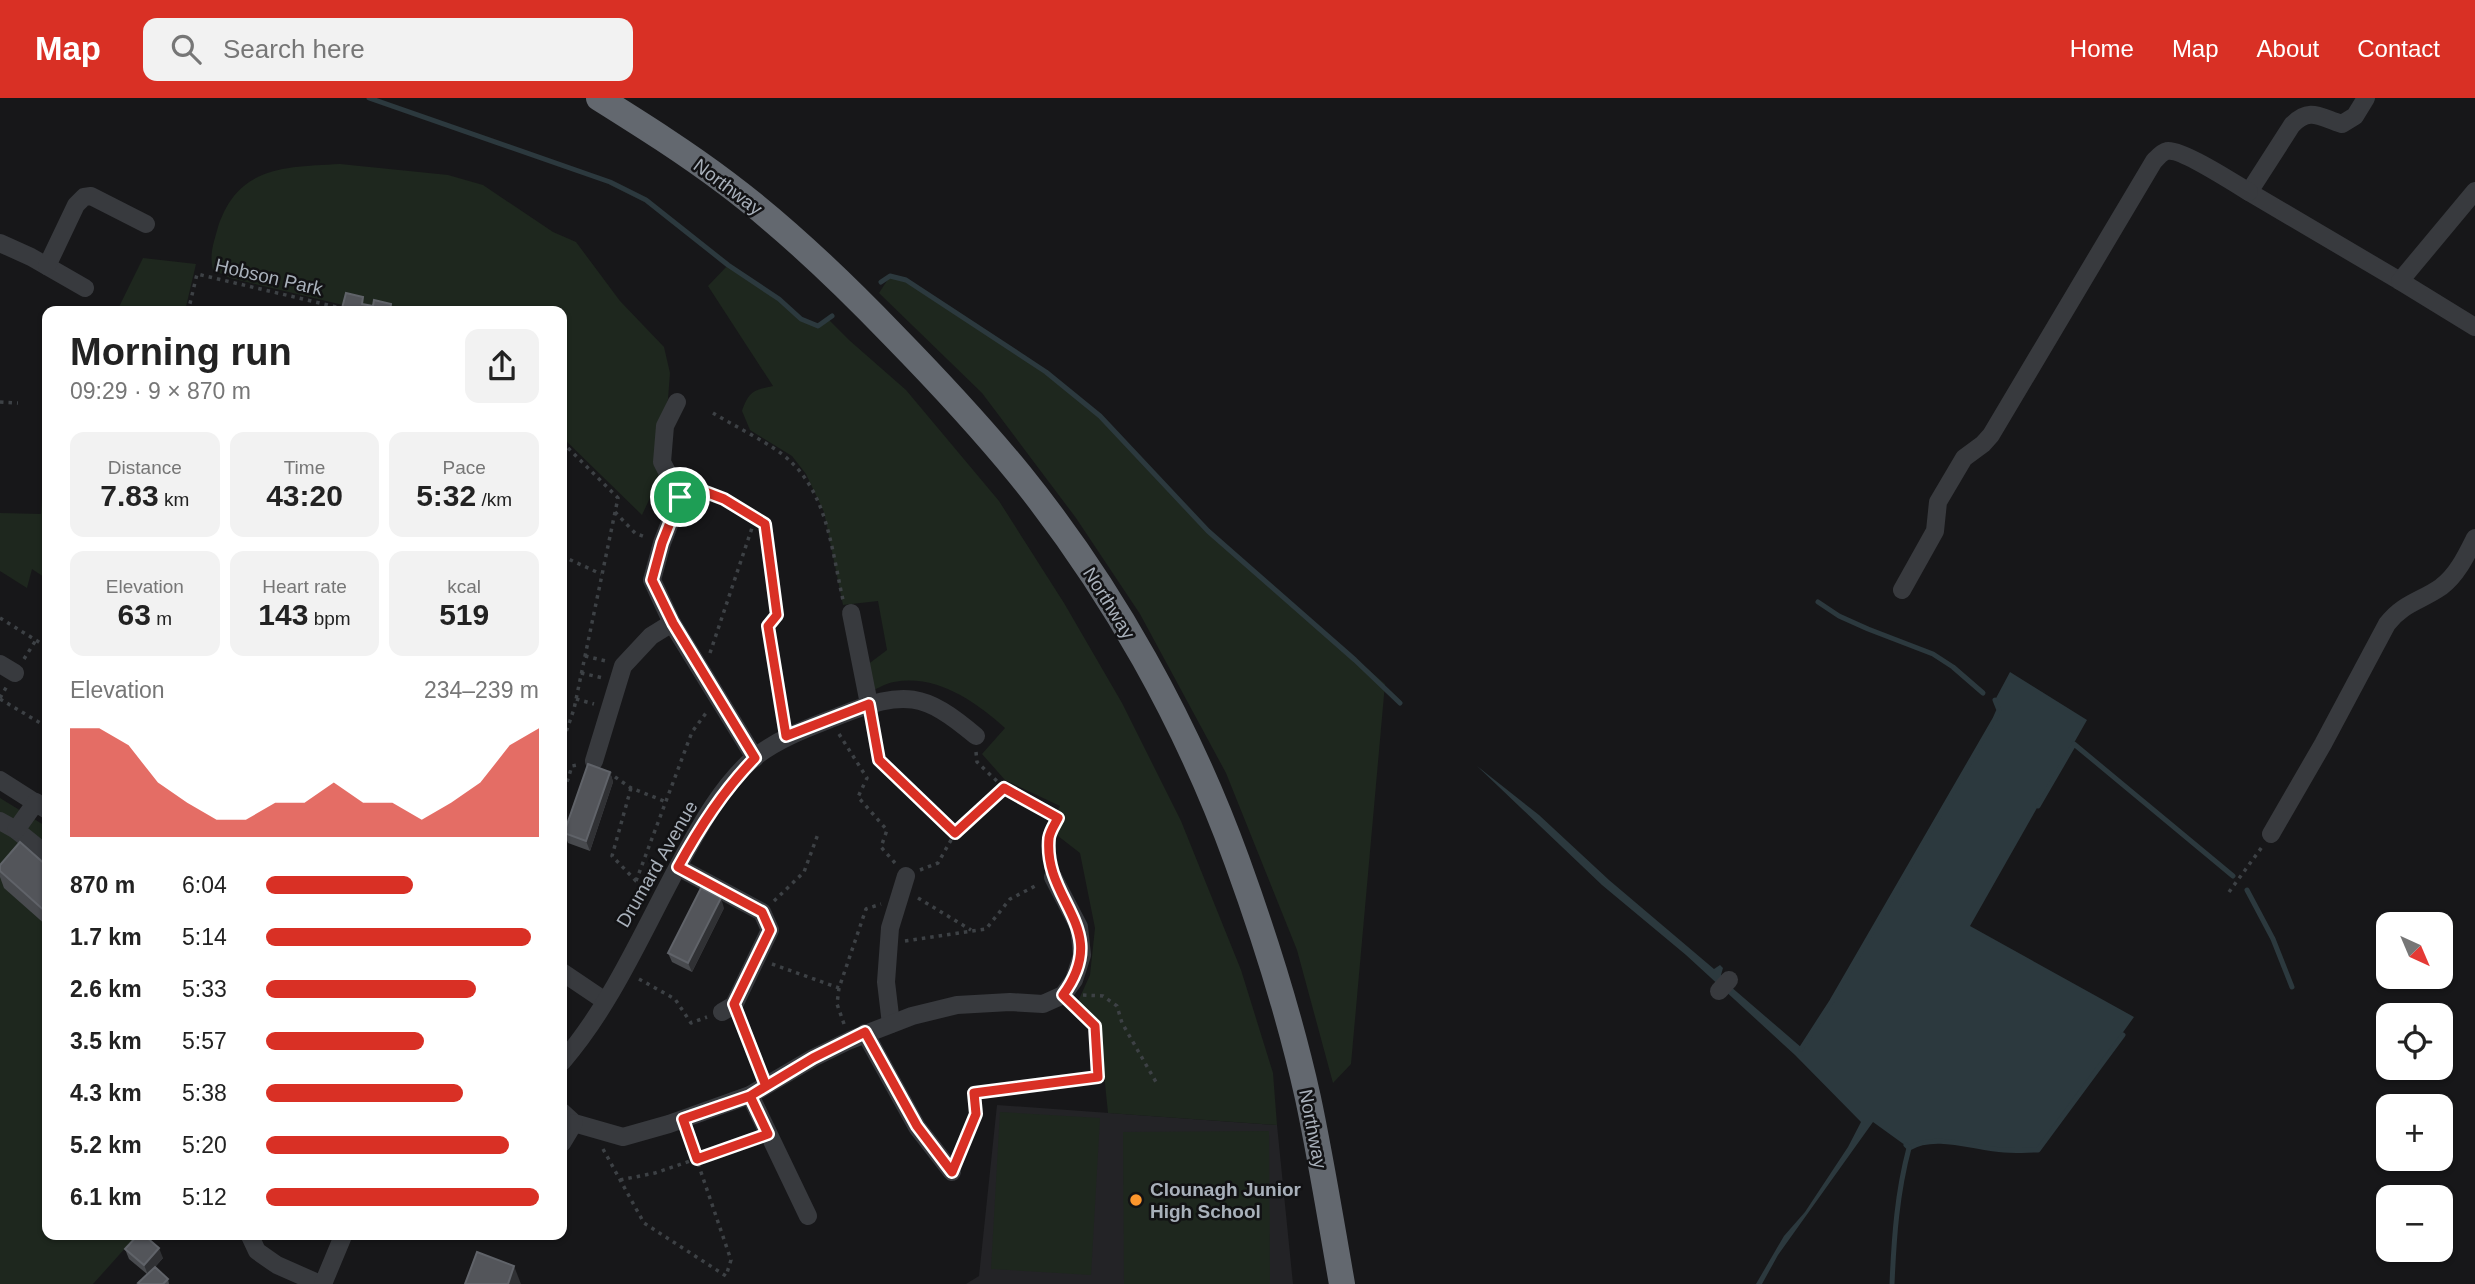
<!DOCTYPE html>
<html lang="en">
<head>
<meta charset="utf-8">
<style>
	:root { --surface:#fff; --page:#f2f2f2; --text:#222; --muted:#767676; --accent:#d93025 }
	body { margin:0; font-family:Helvetica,sans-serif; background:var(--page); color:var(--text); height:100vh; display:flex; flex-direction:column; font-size:26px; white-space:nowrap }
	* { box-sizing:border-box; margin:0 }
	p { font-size:23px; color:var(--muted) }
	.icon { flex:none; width:38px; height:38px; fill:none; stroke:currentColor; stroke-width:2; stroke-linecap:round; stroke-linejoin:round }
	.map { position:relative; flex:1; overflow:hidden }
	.side { position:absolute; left:42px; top:208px; width:525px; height:934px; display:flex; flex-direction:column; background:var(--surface); border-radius:14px; box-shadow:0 2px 5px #0004 }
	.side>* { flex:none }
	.needle { width:46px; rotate:136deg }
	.tools { position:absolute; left:2376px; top:814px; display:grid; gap:14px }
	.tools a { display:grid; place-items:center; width:77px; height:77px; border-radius:14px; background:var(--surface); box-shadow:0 2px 5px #0004; font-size:35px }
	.pin { position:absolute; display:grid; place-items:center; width:60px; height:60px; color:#fff; margin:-30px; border:4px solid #fff; border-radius:50%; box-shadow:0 2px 7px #0007 }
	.round { display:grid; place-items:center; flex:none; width:74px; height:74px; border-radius:14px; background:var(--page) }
	.summary { display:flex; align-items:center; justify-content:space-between; height:119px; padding:0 28px }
	h1 { font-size:38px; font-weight:700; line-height:52px }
	.metrics { display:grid; grid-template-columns:repeat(3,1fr); gap:10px; height:119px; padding:7px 28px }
	.metrics div { display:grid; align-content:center; border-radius:14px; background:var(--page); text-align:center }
	.metrics b { font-size:30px; font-weight:700 }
	.metrics small { font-size:19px; font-weight:400 }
	.metrics p { font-size:19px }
	.chart { height:196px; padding:14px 28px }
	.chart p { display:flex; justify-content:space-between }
	.chart svg { width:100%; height:126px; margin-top:7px; fill:var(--accent); opacity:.7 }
	ul { padding:0 28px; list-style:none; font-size:23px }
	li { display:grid; grid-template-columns:112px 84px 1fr; align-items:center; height:52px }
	li i { height:18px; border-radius:9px; background:var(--accent) }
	header { display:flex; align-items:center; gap:42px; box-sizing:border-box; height:98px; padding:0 35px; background:var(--accent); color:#fff }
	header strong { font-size:33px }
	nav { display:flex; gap:38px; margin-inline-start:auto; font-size:24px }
	.search { width:490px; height:63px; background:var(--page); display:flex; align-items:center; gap:18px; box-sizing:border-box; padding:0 24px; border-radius:14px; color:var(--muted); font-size:26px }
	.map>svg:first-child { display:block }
	.built { fill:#232326 }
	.green { fill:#1e271e }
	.water { fill:#2c393e }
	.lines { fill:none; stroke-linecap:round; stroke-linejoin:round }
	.stream { stroke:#2c393e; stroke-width:5 }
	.path { stroke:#3d4145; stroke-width:3.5; stroke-dasharray:3.5 5; stroke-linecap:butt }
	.minor { stroke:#383a3e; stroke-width:18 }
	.highway { stroke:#63686f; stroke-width:26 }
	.wall { fill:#484a4e }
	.shaded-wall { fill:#303134 }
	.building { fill:#53555a; stroke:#606369; stroke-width:2 }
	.route-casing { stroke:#fff; stroke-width:14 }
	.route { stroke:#d93025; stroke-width:9 }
	.poi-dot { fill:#fc962c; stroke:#121214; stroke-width:2.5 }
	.labels { text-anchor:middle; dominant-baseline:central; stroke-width:5; stroke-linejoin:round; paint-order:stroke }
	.street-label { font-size:19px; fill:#a8b0ba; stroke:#121214 }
	.poi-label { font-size:19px; font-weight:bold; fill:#a8b0ba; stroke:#121214; text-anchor:start }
</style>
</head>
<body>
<header>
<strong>Map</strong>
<div class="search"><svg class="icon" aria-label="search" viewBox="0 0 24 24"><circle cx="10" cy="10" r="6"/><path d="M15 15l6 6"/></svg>Search here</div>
<nav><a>Home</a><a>Map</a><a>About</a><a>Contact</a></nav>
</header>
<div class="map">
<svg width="2475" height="1186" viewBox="0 0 2475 1186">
	<rect width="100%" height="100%" fill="#171719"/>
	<!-- built -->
	<polygon class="built" points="997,1007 1277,1027 1293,1186 966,1186 979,1178"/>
	<!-- green -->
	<g class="green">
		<path d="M340,66L448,77L483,87L553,134L576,144L620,203L664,249L670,275L668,301L659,328L662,374L642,417L562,339V214L368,213L230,180L213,172C209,156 214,144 218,129C238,68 284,69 340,66Z"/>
		<polygon points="143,160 196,166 185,213 117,213"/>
		<path d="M728,167L779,201L801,221L818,228L828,221L849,242L906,292L999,403L1064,505L1122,605L1181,723L1241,872L1273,975L1277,1027L1108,1015L1100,936L1075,910L1090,877L1095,830L1080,755L1049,731L1060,708L1005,682L982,656L1005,630C975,603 936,576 894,584C887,585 880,589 874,592L867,567L887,552L878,503L843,507L824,414L806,376L792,358L750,332L742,313C749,293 754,292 773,288L708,188Z"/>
		<polygon points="890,178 906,182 1046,274 1100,318 1208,433 1385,586 1351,966 1333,985 1297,852 1226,675 1140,516 1076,420 982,295 879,195"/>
		<polygon points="47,309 47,481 32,471 27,490 0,473 0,415 41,416"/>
		<polygon points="0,700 47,729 47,1138 136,1138 93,1186 0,1186"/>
		<polygon points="1000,1014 1100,1020 1091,1177 991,1171"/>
		<polygon points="1269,1033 1270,1186 1124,1186 1123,1034"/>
	</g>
	<!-- water -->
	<path class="water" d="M2010,574L2087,622L1970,828L2134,919L2038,1052C2027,1052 2016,1053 2004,1052C1976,1051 1936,1034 1909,1050L1873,1024L1778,1157L1762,1186H1756L1784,1138L1805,1114L1848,1049L1861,1024L1795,957L1686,857L1602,787L1477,668L1539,717L1609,782L1714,871L1720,867L1723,870L1721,877L1730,888L1802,950L1832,903L1995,621L1999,612L1995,602Z"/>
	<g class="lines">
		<!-- stream -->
		<g class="stream">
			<polyline points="369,0 610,84 646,102 728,167 779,201 801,221 818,228 832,218"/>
			<polyline points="881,184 890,178 906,182 1046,274 1100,318 1208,433 1355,562 1400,605"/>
			<polyline points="1818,504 1839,518 1868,531 1933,556 1953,569 1983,595"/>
			<polyline points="2038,708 2074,646 2233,778"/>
			<polyline points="2247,792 2273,841 2292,889"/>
			<polyline points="1801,951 1832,903 1995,621 1999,612 1995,602"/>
			<path d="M1909,1050C1936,1034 1976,1051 2004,1052C2016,1053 2027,1052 2038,1052L2123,937"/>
			<path d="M1892,1186C1894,1139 1897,1095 1909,1050L1906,1047"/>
		</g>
		<!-- path -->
		<g class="path">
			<polyline points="188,214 197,176 345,211"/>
			<polyline points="0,304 18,305"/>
			<path d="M713,315C734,328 774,347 790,363C828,398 832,454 843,502"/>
			<polyline points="562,344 618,400 574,611 562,646"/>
			<path d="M696,395C715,390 748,417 765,426L777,517L768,528L783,623"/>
			<polyline points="615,414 635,435 645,439"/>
			<polyline points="562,458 601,476"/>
			<polyline points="0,520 47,549"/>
			<polyline points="710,555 755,421"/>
			<polyline points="585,558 606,563"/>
			<polyline points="24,561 36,542"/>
			<polyline points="581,575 603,580"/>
			<polyline points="0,600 7,588"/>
			<polyline points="0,601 47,629"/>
			<polyline points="576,601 594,606"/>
			<polyline points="872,623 879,662 955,735"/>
			<polyline points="839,636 867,680 858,699 887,732 881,749 895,765"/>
			<polyline points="976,654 977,664 1004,690 1058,720 1049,738 1051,763"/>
			<polyline points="608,674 631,690 664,703"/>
			<polyline points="631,690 612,758 636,783 647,788"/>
			<polyline points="562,700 572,668 577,667"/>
			<polyline points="920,772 938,765 955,735 1004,690"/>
			<polyline points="636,783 692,634 706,615"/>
			<polyline points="2229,794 2262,749"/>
			<polyline points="918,800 971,832"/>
			<polyline points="774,803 804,774 818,736"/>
			<polyline points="905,843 986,831 1010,801 1039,786"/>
			<polyline points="772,866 839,890"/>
			<polyline points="639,881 675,901 691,925 707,919"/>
			<polyline points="1083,897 1103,898 1117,908 1122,925 1156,984"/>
			<polyline points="740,921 760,973"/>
			<polyline points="844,926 837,906 839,890 866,811 881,806"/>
			<polyline points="603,1051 644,1125 726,1178 731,1162 688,1036"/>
			<polyline points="959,1056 976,1016 974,995 1098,979 1095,928 1075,908"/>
			<polyline points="620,1082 655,1075 752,1042"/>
		</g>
		<!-- minor -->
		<g class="minor">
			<path d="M2366,0L2355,18L2342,26C2321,20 2310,8 2292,27L2249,94L2400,183"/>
			<polyline points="2475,93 2400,183 2475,229"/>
			<polyline points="0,145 31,159 85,190"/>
			<polyline points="47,168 76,107 84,99 91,98 146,126"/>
			<polyline points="677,304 665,328 662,364 680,399 662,445 652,482 672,525 755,660"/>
			<path d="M1902,492L1935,433L1938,404L1964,360L1983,346L1991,337L2154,63C2157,60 2162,54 2167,53C2180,50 2236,86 2249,94"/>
			<polyline points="851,515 869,606"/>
			<polyline points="0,566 15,575"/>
			<polyline points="594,663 623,568 651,538 672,525"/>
			<polyline points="0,682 47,712"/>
			<polyline points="0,723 16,732 47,757"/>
			<polyline points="16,732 36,704"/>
			<path d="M2271,736L2323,646L2387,526C2403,505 2421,503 2441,489C2457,477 2466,458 2475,440"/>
			<polyline points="678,769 762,814 770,832 734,907 722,914"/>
			<polyline points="562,874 605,903"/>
			<polyline points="1719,893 1729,882"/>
			<polyline points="891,926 886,884 890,830 906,778"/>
			<polyline points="865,935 917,1029 952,1074"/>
			<path d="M562,964C613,905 644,830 681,763C701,726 723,686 755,659C781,639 811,629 841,617C905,592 924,594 976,638"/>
			<polyline points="750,997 808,1118"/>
			<polyline points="562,1014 574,1025 623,1039 669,1026 750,997 813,960 850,942 912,918 957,907 1010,904 1043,906 1063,897 1074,882 1082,857 1079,829 1053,779"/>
			<polyline points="562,1045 574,1025"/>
			<polyline points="250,1138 257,1153 277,1167 320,1186"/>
			<polyline points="323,1186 343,1138"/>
		</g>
		<!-- highway -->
		<path class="highway" d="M599,0C642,27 685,54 726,85C786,130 841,183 893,237C937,282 980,328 1020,377C1112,491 1187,625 1237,763C1265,840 1290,919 1308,1000C1321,1061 1331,1124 1342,1186"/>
	</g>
	<!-- wall -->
	<g class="wall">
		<polygon points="610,674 613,684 590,753 568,745 564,735"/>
		<polygon points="0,767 47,768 47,828 4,790 0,779"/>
		<polygon points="724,810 692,874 672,864 668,855"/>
		<polygon points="125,1151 163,1160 155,1169 168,1181 169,1186 139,1186 138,1185 147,1176 129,1161"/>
	</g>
	<!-- shaded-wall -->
	<g class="shaded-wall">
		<polygon points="610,674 613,684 590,753 586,743"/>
		<polygon points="721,800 724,810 692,874 688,865"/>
		<polygon points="159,1150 163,1160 148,1177 144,1167"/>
		<polygon points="514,1168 521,1186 508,1186"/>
	</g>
	<!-- building -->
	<g class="building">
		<polygon points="346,195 363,199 362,206 373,208 374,202 391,206 390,214 341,214"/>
		<polygon points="588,666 610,674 586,743 564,735"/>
		<polygon points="20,744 47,768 47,815 0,773 0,767"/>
		<polygon points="701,790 721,800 688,865 668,855"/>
		<polygon points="137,1138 145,1138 159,1150 144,1167 125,1151"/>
		<polygon points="477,1154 514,1168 508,1186 465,1186"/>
		<polygon points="155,1169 168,1181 163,1186 140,1186 138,1185"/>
	</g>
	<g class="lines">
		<!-- route casing -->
		<g class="route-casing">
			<path id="route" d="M680,399L662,445L652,482L673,525L755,660C723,693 700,729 678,769L762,814L770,832L734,906L766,988L750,998L683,1021L697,1061L768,1036L750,998L813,960L865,934L917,1028L952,1074L976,1016L974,995L1098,979L1095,928L1063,897C1112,830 1043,804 1049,740C1050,733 1055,726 1058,720L1004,690L955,735L879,662L869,606L786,638L768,528L777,517L765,426L724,401L703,393L680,399"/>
		</g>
		<!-- route -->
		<use href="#route" class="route"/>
	</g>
	<!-- markers -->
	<circle class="poi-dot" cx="1136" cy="1102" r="7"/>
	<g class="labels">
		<!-- street labels -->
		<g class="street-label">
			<text transform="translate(728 89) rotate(37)">Northway</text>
			<text transform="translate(269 179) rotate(13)">Hobson Park</text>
			<text transform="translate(1109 505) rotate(58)">Northway</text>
			<text transform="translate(657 766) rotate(-60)">Drumard Avenue</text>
			<text transform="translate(1313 1031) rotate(79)">Northway</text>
		</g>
		<!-- poi labels -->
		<g class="poi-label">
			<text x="1150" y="1091">Clounagh Junior<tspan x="1150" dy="22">High School</tspan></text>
		</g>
	</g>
</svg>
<div class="tools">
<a><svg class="needle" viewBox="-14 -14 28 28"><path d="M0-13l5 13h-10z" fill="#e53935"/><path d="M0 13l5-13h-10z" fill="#767676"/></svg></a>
<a><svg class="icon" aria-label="locate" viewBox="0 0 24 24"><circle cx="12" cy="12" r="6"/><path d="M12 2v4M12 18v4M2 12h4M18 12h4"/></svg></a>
<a>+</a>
<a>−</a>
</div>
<div class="pin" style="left:680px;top:399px;background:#1e9e55"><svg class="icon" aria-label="arrive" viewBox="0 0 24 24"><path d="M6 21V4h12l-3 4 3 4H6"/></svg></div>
<section class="side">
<div class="summary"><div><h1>Morning run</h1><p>09:29 · 9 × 870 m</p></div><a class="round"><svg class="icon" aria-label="share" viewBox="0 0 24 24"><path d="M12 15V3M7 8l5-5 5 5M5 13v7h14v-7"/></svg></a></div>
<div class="metrics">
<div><p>Distance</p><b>7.83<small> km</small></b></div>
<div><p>Time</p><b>43:20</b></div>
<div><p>Pace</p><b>5:32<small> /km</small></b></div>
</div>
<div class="metrics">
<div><p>Elevation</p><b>63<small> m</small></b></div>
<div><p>Heart rate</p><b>143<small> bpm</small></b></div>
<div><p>kcal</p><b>519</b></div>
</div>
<div class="chart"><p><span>Elevation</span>234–239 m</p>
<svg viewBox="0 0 160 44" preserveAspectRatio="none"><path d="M0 44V6L10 6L20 12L30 25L40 32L50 38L60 38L70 32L80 32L90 25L100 32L110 32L120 38L130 32L140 25L150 12L160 6V44z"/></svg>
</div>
<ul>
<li><b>870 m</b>6:04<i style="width:54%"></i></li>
<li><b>1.7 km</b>5:14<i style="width:97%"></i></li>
<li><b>2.6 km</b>5:33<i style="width:77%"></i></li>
<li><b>3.5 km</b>5:57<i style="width:58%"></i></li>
<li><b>4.3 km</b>5:38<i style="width:72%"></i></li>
<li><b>5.2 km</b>5:20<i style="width:89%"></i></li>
<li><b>6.1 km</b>5:12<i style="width:100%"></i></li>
</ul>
</section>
</div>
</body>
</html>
